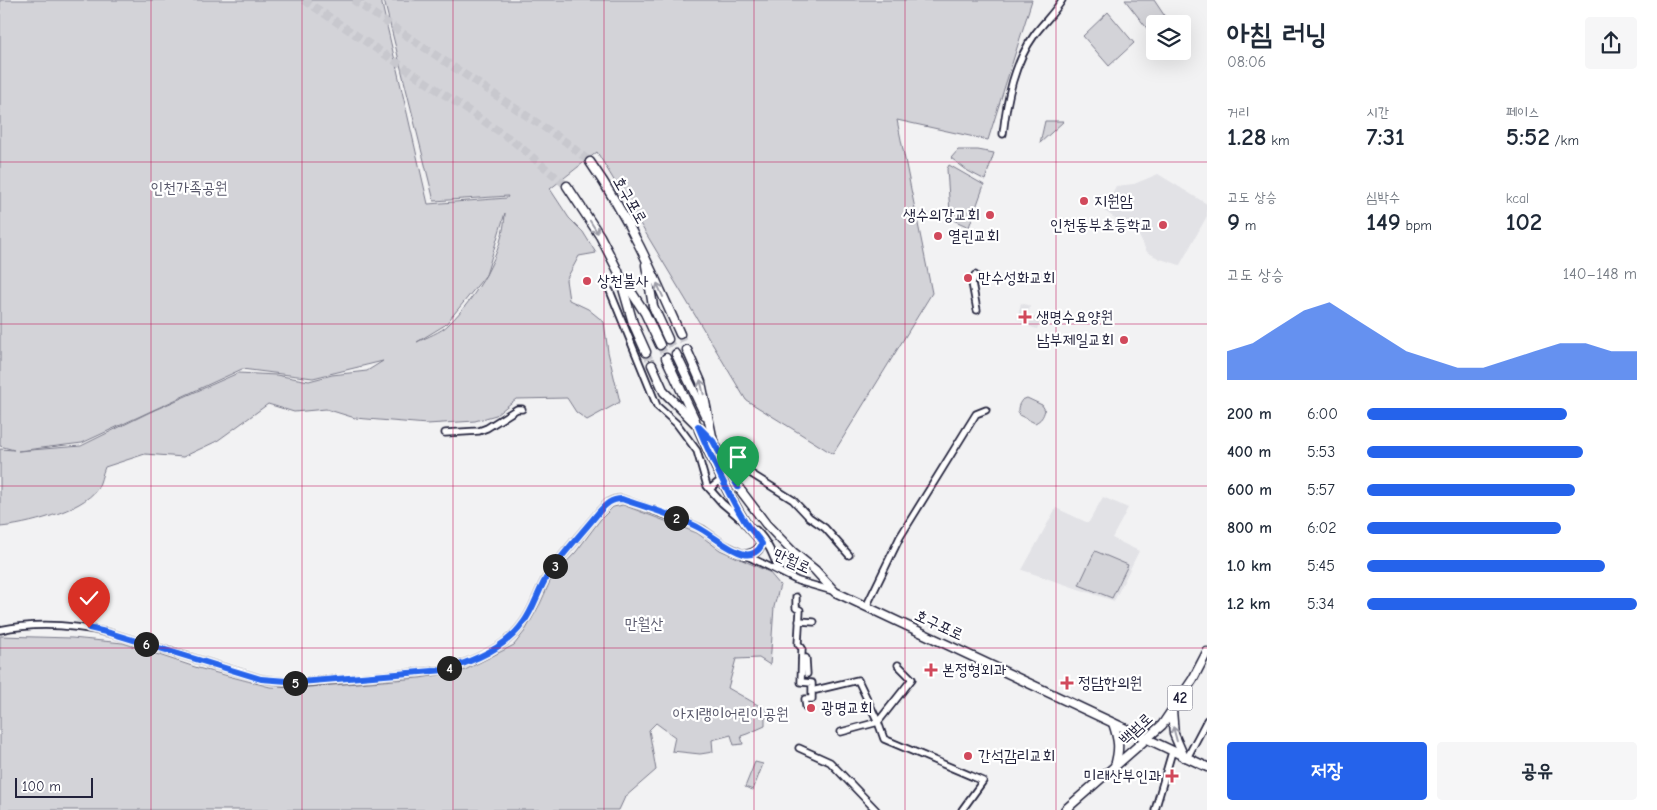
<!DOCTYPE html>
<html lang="ko">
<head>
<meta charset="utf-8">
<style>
	:root { --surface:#fff; --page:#f6f6f7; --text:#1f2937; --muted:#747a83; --accent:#2563eb }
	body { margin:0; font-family:"Comic Neue","Poor Story",sans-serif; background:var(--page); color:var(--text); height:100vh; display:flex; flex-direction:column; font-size:19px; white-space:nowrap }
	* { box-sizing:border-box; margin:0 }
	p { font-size:16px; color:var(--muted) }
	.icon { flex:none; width:28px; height:28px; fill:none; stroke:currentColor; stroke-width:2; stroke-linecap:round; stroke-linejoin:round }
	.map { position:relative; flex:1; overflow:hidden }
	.details { display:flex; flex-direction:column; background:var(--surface); width:450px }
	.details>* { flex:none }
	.controls { position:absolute; left:1146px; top:15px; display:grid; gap:10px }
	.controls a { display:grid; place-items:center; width:45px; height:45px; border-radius:5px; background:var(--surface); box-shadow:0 5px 20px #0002; font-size:25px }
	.scale { position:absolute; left:15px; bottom:12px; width:78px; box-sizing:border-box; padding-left:5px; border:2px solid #22223b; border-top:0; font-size:14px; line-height:18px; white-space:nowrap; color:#22223b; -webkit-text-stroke:4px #fff; paint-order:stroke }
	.pin { position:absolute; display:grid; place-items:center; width:42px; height:42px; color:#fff; margin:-51px -21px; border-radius:50% 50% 50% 0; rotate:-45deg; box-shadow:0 0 5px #0007 }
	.pin .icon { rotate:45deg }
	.km { position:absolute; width:25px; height:25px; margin:-12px; border-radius:50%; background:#222; color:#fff; font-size:14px; line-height:25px; text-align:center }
	.round { display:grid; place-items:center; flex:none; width:52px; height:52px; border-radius:5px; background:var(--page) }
	.head { display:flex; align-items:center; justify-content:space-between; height:85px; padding:0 20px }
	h1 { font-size:28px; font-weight:700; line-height:38px }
	.figures { display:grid; grid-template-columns:repeat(3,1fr); gap:8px; height:85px; padding:5px 20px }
	.figures div { display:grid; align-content:center }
	.figures b { font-size:25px; font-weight:700 }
	.figures small { font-size:14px; font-weight:400 }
	.figures p { font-size:14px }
	.chart { height:140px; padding:10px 20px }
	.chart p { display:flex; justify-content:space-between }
	.chart svg { width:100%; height:90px; margin-top:5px; fill:var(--accent); opacity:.7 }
	.primary-button { display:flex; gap:10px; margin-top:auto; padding:10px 20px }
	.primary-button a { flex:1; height:58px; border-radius:5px; background:var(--accent); color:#fff; font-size:20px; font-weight:700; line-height:58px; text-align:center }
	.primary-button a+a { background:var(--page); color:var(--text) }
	ul { padding:0 20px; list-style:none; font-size:16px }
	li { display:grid; grid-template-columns:80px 60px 1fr; align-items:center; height:38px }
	li i { height:12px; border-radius:6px; background:var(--accent) }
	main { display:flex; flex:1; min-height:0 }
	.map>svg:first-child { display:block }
	.built { fill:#e2e2e6 }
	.green { fill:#d3d3d8; stroke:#7a7a8a; fill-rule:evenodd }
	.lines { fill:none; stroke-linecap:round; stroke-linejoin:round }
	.major-tunnel { stroke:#c8c8ce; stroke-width:8; stroke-dasharray:8 4; stroke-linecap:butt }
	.minor-casing { stroke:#22223b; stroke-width:9 }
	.major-casing { stroke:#22223b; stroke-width:11 }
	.minor { stroke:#fff; stroke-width:5.5 }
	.major { stroke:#fff; stroke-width:8 }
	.oneway { stroke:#9c9ca7 }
	.route-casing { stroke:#fff; stroke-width:10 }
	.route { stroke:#2563eb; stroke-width:6 }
	.grid { fill:none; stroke:#c2185b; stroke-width:1; stroke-opacity:0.55 }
	.poi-dot { fill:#d1495b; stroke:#fff; stroke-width:2 }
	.labels { text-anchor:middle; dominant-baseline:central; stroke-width:4.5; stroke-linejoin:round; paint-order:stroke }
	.shield { fill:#fff; stroke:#646476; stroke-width:1 }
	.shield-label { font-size:15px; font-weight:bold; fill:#22223b }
	.park-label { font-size:16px; fill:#57576a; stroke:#fff }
	.street-label { font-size:16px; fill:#22223b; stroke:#fff }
	.poi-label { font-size:16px; fill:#22223b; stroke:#fff; text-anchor:start }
</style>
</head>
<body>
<main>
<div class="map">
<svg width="1207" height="810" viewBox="0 0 1207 810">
	<rect width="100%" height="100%" fill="#f2f2f3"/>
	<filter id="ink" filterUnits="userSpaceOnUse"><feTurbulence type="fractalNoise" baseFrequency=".02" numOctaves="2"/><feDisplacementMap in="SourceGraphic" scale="10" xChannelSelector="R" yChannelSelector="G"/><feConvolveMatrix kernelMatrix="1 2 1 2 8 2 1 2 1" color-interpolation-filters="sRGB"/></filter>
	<g filter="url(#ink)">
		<!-- built -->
		<g class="built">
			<polygon points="1158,174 1207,204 1207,216 1180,265 1160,259 1147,252 1138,234 1103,210 1116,186 1134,184"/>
			<polygon points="1021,303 1030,306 1028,315 1041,320 1037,329 1022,324 1022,321 1017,319"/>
			<polygon points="1103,497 1128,508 1112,538 1139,551 1114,601 1022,570 1056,508 1086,522 1089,522"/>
		</g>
		<!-- green -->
		<g class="green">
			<path d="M0,0H381L428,204L507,198L508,196L434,201L384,0H1032L988,140L897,120L932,293L833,454L746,400L597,152L550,189L569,218L583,232L596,253L579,256L566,280L569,300L588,309L604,322L608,352L620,402L587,420L576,412L567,398L516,399L496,415L475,421L427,424L355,418L326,409L294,412L268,404L217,441L183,457L145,454L105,467C102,474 101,483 97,489C82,511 25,525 0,527V449L14,450L0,446ZM505,213C504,252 476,298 448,325C441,332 427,337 417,342L445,325L486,275ZM383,361L367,371L332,375L309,381L276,375L238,373L150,412L81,446L18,451L82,443L242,369L313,378Z"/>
			<polygon points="1125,0 1154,0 1166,18 1158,24 1155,24 1155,26 1149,31"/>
			<polygon points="1108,12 1134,43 1109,66 1083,36"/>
			<polygon points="1045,121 1064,121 1040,143"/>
			<polygon points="958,150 978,150 994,153 985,180 968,171 951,158"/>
			<polygon points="949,165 984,185 969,227 953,220 950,213 947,169"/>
			<path d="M1027,398L1042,405L1045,410C1043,417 1041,420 1035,423L1019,415C1017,409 1018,405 1022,400Z"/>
			<polygon points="623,505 697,533 720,550 769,572 780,585 774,607 770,665 759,658 736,659 728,688 772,713 773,717 765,718 765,726 747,734 741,736 743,744 734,745 731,735 712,740 713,752 700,754 672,751 675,737 656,723 649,730 656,770 625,797 619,810 0,810 0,636 72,638 123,643 198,668 270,687 297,688 420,678 463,671 514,645 525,631 540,604 552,577 576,552 600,520 613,507"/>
			<polygon points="1095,551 1128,565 1112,598 1079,585"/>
			<polygon points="755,762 763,764 753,790 745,787"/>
		</g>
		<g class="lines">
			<!-- major-tunnel -->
			<g class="major-tunnel">
				<polyline points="304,0 512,140 567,186"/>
				<polyline points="353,0 566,142 590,162"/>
				<polyline points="680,334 687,350"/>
				<polyline points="668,339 676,354"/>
				<polyline points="660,345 666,358"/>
				<polyline points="646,352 652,365"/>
			</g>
			<!-- minor casing -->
			<g class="minor-casing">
				<g id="minor">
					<path d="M1003,134C1007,98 1014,63 1035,34C1044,22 1055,12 1062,0"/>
					<polyline points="975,275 972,283 977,310"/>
					<polyline points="610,291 657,406 677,424 697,451 707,486 722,503 742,520"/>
					<polyline points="445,433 479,431 487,428 517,409 522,409"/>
					<polyline points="746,458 747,464 750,473 793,500 809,517 825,528 849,555"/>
					<polyline points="740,472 748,468"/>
					<polyline points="710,489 717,483"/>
					<path d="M756,530C768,542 773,555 779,571"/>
					<polyline points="796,597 796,608 800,610 798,644 802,648 801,682 812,683 812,699 805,699 806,707"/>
					<polyline points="866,607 900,537 976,414 986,410"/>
					<polyline points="799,621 814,622"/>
					<path d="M0,630C37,622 74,625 110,633L261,679L300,683L445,670C473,661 506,648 523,623C534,609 538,590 548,575C563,553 582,533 599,512C606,504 611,498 622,499L691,524L702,529L723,544L798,581L833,591"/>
					<polyline points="802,659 806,658 807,674"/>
					<polyline points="816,690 858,680 878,722 912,679 898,665"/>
					<polyline points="841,732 878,722 884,739 983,781 962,810"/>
					<polyline points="799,748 830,762 876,810"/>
					<polyline points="1187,758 1207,720"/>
					<polyline points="1155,810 1172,752"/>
				</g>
			</g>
			<!-- major casing -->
			<g class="major-casing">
				<g id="major">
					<path d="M590,162C628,216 654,275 680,334"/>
					<polyline points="567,186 600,236 618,271 633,323 646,352"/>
					<polyline points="646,265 653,306 668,339"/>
					<polyline points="623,279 645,313 660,345"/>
					<polyline points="687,350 701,382 713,441"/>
					<polyline points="676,354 705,415"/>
					<polyline points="666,358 695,420"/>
					<polyline points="652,365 664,392 713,441 738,487 766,524 793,552 815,570 835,592 1207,767"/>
					<path d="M699,430C713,462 727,493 745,522C750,530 757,535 762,543C758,552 753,554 745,555"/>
					<polyline points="1172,710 1174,734 1184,757"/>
					<path d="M1113,723C1119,741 1120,748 1115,766"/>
					<polyline points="1065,810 1162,725 1193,679 1207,652"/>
				</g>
			</g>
			<!-- minor -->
			<use href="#minor" class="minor"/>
			<!-- major -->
			<use href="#major" class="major"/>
		</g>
		<!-- one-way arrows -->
		<defs><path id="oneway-shaft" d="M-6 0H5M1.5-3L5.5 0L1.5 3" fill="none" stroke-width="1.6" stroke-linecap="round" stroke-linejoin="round" transform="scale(1.25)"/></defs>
		<g class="oneway">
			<use href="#oneway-shaft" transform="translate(594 227) rotate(57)"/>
			<use href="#oneway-shaft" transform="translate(660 290) rotate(-114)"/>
			<use href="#oneway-shaft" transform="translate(702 387) rotate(-103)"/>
			<use href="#oneway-shaft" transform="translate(1175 734) rotate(-105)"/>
		</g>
	</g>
	<g class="lines" filter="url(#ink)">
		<!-- route casing -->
		<g class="route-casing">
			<path id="route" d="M89,628L110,633L261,679L300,682L445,670C473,661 506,648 523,623C534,609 538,590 548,575C563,553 582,533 599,512C606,504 611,499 622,499C647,508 678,516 701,529C715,537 728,550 744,554C752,556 759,551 762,544C757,535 750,530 745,522C726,491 712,459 698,426L713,441L738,487"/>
		</g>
		<!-- route -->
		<use href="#route" class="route"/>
	</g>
	<!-- grid -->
	<path class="grid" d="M151,0V810M302,0V810M453,0V810M604,0V810M754,0V810M905,0V810M1056,0V810M0,162H1207M0,324H1207M0,486H1207M0,648H1207"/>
	<!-- markers -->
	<g class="poi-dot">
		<circle cx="1084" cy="201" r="5"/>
		<circle cx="990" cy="215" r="5"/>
		<circle cx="1163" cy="225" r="5"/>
		<circle cx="938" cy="236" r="5"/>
		<circle cx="968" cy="278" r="5"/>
		<circle cx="587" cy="281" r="5"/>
		<path d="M1022.5 309.5h5v5h5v5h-5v5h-5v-5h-5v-5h5z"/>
		<circle cx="1124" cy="340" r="5"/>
		<path d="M928.5 662.5h5v5h5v5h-5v5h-5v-5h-5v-5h5z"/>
		<path d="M1064.5 675.5h5v5h5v5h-5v5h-5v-5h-5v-5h5z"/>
		<circle cx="811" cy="708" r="5"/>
		<circle cx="968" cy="756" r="5"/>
		<path d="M1169.5 768.5h5v5h5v5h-5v5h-5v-5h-5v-5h5z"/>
	</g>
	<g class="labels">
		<!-- shield labels -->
		<rect class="shield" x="1167.5" y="685.5" width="25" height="25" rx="4"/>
		<g class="shield-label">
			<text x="1180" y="698">42</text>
		</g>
		<!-- park labels -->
		<g class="park-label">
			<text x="189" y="188">인천가족공원</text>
			<text x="644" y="624">만월산</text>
			<text x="731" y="714">아지랭이어린이공원</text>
		</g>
		<!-- street labels -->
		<g class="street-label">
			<text transform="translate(630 200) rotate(60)">호구포로</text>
			<text transform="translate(792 561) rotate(24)">만월로</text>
			<text transform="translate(939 625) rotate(25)">호구포로</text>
			<text transform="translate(1136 729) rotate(-43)">백범로</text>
		</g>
		<!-- poi labels -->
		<g class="poi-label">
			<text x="1094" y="201">지원암</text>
			<text x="980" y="215" text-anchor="end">생수의강교회</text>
			<text x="1153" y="225" text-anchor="end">인천동부초등학교</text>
			<text x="948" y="236">열린교회</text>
			<text x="978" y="278">만수성화교회</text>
			<text x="597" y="281">상천불사</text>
			<text x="1036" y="317">생명수요양원</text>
			<text x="1114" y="340" text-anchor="end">남부제일교회</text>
			<text x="942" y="670">본정형외과</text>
			<text x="1078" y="683">정담한의원</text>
			<text x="821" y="708">광명교회</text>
			<text x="978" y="756">간석감리교회</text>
			<text x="1161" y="776" text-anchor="end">미래산부인과</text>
		</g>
	</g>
</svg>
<div class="controls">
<a><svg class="icon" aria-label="layers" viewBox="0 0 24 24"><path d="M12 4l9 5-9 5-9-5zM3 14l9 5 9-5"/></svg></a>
</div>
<div class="scale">100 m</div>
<div class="pin" style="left:738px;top:487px;background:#1e9e55"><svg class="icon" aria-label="arrive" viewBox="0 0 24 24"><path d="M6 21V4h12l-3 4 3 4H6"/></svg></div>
<div class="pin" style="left:89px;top:628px;background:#d93025"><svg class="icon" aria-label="check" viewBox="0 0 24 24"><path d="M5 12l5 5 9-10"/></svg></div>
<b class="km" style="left:676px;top:518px">2</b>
<b class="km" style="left:555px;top:566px">3</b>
<b class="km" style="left:449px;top:668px">4</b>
<b class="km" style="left:295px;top:683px">5</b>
<b class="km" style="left:146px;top:644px">6</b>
</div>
<section class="details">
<div class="head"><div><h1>아침 러닝</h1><p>08:06</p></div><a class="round"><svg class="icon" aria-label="share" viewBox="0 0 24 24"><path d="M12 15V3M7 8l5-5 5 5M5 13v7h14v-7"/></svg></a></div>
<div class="figures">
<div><p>거리</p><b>1.28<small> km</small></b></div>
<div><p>시간</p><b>7:31</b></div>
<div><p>페이스</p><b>5:52<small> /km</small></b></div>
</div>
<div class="figures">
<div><p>고도 상승</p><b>9<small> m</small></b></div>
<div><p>심박수</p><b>149<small> bpm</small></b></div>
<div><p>kcal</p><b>102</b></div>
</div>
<div class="chart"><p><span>고도 상승</span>140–148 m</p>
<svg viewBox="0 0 160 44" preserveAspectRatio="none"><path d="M0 44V30L10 26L20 18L30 10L40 6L50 14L60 22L70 30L80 34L90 38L100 38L110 34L120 30L130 26L140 26L150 30L160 30V44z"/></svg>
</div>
<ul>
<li><b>200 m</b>6:00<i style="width:74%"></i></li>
<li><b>400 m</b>5:53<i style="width:80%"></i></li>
<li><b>600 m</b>5:57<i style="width:77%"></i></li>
<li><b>800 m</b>6:02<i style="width:72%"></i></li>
<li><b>1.0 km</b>5:45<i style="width:88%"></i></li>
<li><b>1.2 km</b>5:34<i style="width:100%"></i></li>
</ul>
<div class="primary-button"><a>저장</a><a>공유</a></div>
</section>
</main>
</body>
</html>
